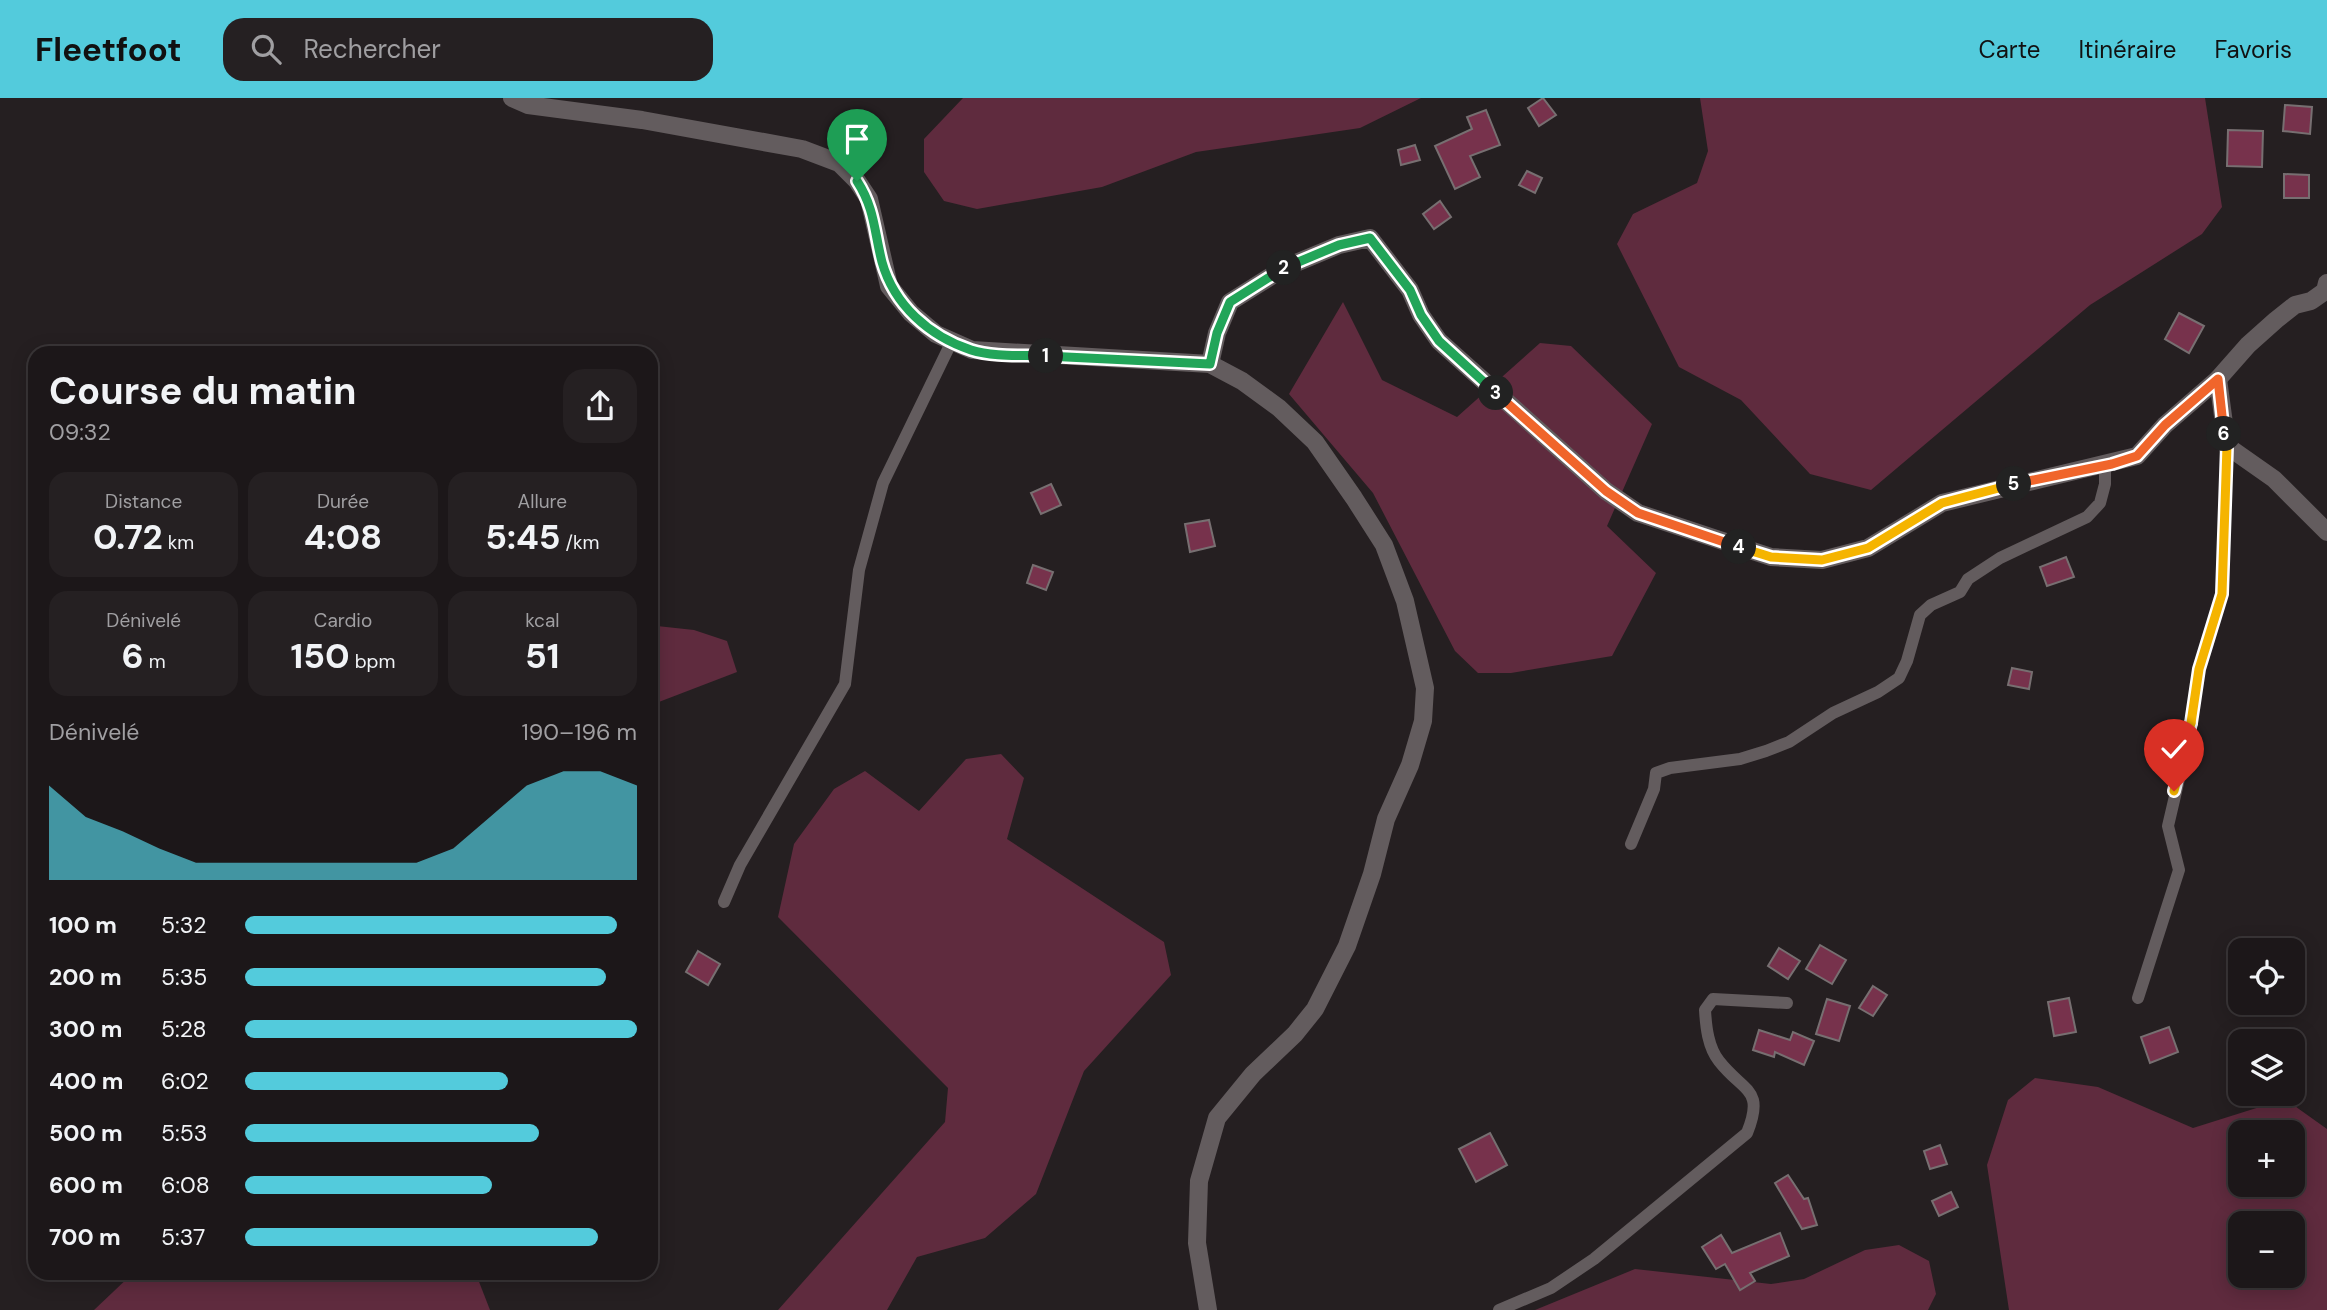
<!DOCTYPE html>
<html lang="fr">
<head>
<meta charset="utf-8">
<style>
	:root { --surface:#1c1719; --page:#252022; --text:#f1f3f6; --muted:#a09fa2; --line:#3a3638; --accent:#53cbdc }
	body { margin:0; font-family:"DM Sans",sans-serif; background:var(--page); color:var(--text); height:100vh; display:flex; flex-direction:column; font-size:26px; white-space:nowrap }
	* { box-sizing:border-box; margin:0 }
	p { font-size:23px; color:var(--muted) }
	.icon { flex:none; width:38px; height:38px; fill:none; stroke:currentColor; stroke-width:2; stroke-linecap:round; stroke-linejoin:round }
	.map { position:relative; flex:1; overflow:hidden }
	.side { position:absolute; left:28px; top:248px; width:630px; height:934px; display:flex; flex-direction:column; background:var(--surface); border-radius:21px; box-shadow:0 4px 18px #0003,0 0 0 2px var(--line) }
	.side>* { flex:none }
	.fabs { position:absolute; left:2228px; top:840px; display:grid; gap:14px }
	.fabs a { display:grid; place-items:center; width:77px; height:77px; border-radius:14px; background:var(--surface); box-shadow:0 4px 18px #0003,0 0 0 2px var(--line); font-size:35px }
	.pin { position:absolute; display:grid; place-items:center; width:60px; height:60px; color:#fff; margin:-72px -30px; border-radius:50% 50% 50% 0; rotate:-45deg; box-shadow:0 0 7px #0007 }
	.pin .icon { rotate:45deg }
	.km { position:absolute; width:35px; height:35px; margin:-18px; border-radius:50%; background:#222; color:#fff; font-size:19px; line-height:35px; text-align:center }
	.round { display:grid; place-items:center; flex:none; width:74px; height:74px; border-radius:21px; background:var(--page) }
	.head { display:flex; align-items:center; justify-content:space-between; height:119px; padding:0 21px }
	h1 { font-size:38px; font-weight:700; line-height:52px }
	.metrics { display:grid; grid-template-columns:repeat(3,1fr); gap:10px; height:119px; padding:7px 21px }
	.metrics div { display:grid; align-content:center; border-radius:18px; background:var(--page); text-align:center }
	.metrics b { font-size:35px; font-weight:700 }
	.metrics small { font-size:19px; font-weight:400 }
	.metrics p { font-size:19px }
	.chart { height:196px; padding:14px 21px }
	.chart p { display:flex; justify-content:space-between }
	.chart svg { width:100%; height:126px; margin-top:7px; fill:var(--accent); opacity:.7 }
	ul { padding:0 21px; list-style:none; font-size:23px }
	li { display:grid; grid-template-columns:112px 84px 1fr; align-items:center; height:52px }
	li i { height:18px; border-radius:9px; background:var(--accent) }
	header { display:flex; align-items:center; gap:42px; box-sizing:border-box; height:98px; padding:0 35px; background:var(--accent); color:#111 }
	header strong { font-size:33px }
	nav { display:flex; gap:38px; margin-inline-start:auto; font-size:24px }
	.search { width:490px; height:63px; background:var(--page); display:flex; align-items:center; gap:18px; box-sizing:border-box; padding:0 24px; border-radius:21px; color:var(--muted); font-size:26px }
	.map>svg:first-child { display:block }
	.green { fill:#5f2b3e; fill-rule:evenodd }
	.building { fill:#77324c; stroke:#776f71; stroke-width:2 }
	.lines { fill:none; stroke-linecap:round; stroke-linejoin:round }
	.service { stroke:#635c5e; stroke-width:12 }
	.minor { stroke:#635c5e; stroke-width:18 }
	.split-1-casing { stroke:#fff; stroke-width:14 }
	.split-2-casing { stroke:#fff; stroke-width:14 }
	.split-3-casing { stroke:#fff; stroke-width:14 }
	.split-4-casing { stroke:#fff; stroke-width:14 }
	.split-5-casing { stroke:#fff; stroke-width:14 }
	.split-6-casing { stroke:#fff; stroke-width:14 }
	.split-7-casing { stroke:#fff; stroke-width:14 }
	.split-8-casing { stroke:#fff; stroke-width:14 }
	.split-1 { stroke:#22a559; stroke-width:9 }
	.split-2 { stroke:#22a559; stroke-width:9 }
	.split-3 { stroke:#22a559; stroke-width:9 }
	.split-4 { stroke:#f0652b; stroke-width:9 }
	.split-5 { stroke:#f5b400; stroke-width:9 }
	.split-6 { stroke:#f0652b; stroke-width:9 }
	.split-7 { stroke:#f5b400; stroke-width:9 }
	.split-8 { stroke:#f5b400; stroke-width:9 }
</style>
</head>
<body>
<header>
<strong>Fleetfoot</strong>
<div class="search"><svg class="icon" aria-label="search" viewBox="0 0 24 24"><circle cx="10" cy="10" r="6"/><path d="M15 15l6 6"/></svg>Rechercher</div>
<nav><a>Carte</a><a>Itinéraire</a><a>Favoris</a></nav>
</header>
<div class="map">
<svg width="2327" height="1212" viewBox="0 0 2327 1212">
	<rect width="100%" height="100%" fill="#251f21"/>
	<!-- green -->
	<g class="green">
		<polygon points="963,0 1421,0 1360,30 1196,54 1102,89 977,111 944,103 924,74 924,41"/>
		<polygon points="1700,0 2205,0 2222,109 2202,136 2090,207 1871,392 1810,376 1741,302 1679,269 1617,146 1633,116 1697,85 1708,53"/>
		<polygon points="1343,204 1382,282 1457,319 1540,245 1571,248 1652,326 1607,428 1656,475 1612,558 1511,575 1478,575 1455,553 1373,395 1289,296"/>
		<polygon points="657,528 694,532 727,543 737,574 651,607 651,530"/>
		<polygon points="1001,656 1024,680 1007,741 1164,844 1171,877 1084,973 1036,1096 985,1140 917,1159 887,1212 778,1212 945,1024 948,990 778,819 794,746 834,691 865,673 919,713 966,661"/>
		<path d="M2035,980L2098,989L2193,1030L2285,1001L2327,1031V1212H2009L1987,1067L2008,1002ZM2292,1034V1087H2240V1034ZM2292,1125V1178H2240V1125Z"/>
		<polygon points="1899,1147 1929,1163 1936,1196 1928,1212 1535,1212 1635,1171 1771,1186 1804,1181 1865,1152"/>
		<polygon points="132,1176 476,1176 490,1212 94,1212"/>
	</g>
	<!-- building -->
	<g class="building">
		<polygon points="1543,0 1556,17 1539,28 1528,10"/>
		<polygon points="2285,7 2312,9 2310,36 2283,33"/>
		<polygon points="1486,12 1500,47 1470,58 1480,79 1455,91 1435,48 1472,31 1467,19"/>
		<polygon points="2228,32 2263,33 2262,69 2227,68"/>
		<polygon points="1415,47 1420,62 1401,67 1398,52"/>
		<polygon points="1527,73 1542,80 1535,95 1519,87"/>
		<polygon points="2284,76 2309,77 2309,100 2284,100"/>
		<polygon points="1440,103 1451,119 1434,131 1423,116"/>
		<polygon points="2179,215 2204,228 2189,255 2165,241"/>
		<polygon points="1051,386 1061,407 1041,416 1031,395"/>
		<polygon points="1209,422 1215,448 1190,454 1185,426"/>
		<polygon points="2066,459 2074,479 2047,488 2040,469"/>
		<polygon points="1033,467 1053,474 1046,492 1027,485"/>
		<polygon points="2012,570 2032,574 2029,591 2008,587"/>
		<polygon points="1820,847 1846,862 1832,886 1806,871"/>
		<polygon points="1779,850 1800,863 1788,881 1768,868"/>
		<polygon points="698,853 720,866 708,887 686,874"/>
		<polygon points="1873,888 1887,897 1873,918 1859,910"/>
		<polygon points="2069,900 2076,934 2054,938 2048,904"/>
		<polygon points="1827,901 1850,908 1839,943 1816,936"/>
		<polygon points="2169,929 2178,954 2150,965 2141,939"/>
		<polygon points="1759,932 1790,942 1793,934 1814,943 1804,967 1775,954 1774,959 1753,952"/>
		<polygon points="1490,1035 1507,1067 1476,1084 1459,1051"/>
		<polygon points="1940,1047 1947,1066 1930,1071 1924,1053"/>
		<polygon points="1788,1077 1804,1101 1808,1100 1817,1127 1802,1131 1775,1085"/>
		<polygon points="1951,1094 1958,1109 1939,1118 1932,1103"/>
		<polygon points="1780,1135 1789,1158 1750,1175 1755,1183 1740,1192 1725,1166 1716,1171 1702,1149 1721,1137 1732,1155"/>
	</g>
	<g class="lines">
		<!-- service -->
		<g class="service">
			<polyline points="1631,746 1654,691 1656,675 1670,670 1740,661 1766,653 1789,644 1833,615 1878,594 1899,580 1907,563 1920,517 1931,507 1960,494 1968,481 2000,460 2087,419 2100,405 2105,386 2105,367"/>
			<polyline points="724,804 740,767 845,586 859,472 883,385 952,243"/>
			<polyline points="2138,900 2179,772 2168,728 2190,634 2199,571 2222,496 2227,348"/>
			<path d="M1499,1212L1551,1190L1594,1161L1747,1035C1765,990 1744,995 1719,963C1708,949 1706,929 1705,912L1713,901L1787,905"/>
		</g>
		<!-- minor -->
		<g class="minor">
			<polyline points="512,0 528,7 642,22 802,51 839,65 857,83 869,101 889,188 911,215 936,236 972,252 1210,266 1242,283 1279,310 1315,344 1354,400 1384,447 1405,503 1425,590 1423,623 1410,667 1386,721 1372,776 1347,848 1315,911 1295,936 1253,976 1217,1020 1199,1083 1197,1145 1208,1212"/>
			<polyline points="1210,266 1217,235 1230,204 1284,170 1339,147 1370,140 1410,192 1421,217 1439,243 1606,393 1638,415 1771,459 1822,462 1868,450 1942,405 2137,358 2165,327 2218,281 2248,247 2276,222 2295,207 2311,203 2325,193 2327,185"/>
			<polyline points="2218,281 2227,348 2274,381 2327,434"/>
		</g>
	</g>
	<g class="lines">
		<!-- split-1 casing -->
		<g class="split-1-casing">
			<path id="split-1" d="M857,83C875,111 874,133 882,164C894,207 929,238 971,252C993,259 1023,257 1046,258"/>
		</g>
		<!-- split-2 casing -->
		<g class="split-2-casing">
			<polyline id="split-2" points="1046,258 1210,266 1217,235 1230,204 1284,170"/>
		</g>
		<!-- split-3 casing -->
		<g class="split-3-casing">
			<polyline id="split-3" points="1284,170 1339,147 1370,140 1410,192 1421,217 1439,243 1496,295"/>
		</g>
		<!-- split-4 casing -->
		<g class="split-4-casing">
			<polyline id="split-4" points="1496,295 1606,393 1638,415 1739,449"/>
		</g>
		<!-- split-5 casing -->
		<g class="split-5-casing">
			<polyline id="split-5" points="1739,449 1771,459 1822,462 1868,450 1942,405 2014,386"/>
		</g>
		<!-- split-6 casing -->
		<g class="split-6-casing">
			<polyline id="split-6" points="2014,386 2112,366 2137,358 2165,327 2218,281 2224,336"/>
		</g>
		<!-- split-7 casing -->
		<g class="split-7-casing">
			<polyline id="split-7" points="2191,625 2199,571 2222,496 2227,348 2224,336"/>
		</g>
		<!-- split-8 casing -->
		<g class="split-8-casing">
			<polyline id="split-8" points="2174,693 2191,625"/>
		</g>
		<!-- split-1 -->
		<use href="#split-1" class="split-1"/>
		<!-- split-2 -->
		<use href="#split-2" class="split-2"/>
		<!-- split-3 -->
		<use href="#split-3" class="split-3"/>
		<!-- split-4 -->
		<use href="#split-4" class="split-4"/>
		<!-- split-5 -->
		<use href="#split-5" class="split-5"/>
		<!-- split-6 -->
		<use href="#split-6" class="split-6"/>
		<!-- split-7 -->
		<use href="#split-7" class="split-7"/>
		<!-- split-8 -->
		<use href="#split-8" class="split-8"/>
	</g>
</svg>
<div class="fabs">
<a><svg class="icon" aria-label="locate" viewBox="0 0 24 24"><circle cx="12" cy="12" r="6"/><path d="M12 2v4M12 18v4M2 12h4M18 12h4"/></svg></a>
<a><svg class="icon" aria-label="layers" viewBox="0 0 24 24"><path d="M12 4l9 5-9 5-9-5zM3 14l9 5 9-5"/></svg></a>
<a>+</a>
<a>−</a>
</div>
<div class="pin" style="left:857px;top:83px;background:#1e9e55"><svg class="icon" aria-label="arrive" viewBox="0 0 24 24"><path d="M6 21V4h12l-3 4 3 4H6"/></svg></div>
<div class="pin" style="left:2174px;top:693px;background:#d93025"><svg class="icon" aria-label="check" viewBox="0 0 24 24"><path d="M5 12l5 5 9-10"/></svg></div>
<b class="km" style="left:1046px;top:258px">1</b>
<b class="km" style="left:1284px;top:170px">2</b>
<b class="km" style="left:1496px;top:295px">3</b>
<b class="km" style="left:1739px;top:449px">4</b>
<b class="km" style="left:2014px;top:386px">5</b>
<b class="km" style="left:2224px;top:336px">6</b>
<section class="side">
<div class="head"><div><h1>Course du matin</h1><p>09:32</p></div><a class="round"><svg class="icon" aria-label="share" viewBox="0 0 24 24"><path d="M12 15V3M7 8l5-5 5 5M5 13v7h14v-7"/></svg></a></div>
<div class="metrics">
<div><p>Distance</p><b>0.72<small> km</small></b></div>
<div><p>Durée</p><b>4:08</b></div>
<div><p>Allure</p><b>5:45<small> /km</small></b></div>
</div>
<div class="metrics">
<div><p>Dénivelé</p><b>6<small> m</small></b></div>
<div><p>Cardio</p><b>150<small> bpm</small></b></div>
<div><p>kcal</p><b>51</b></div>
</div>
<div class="chart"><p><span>Dénivelé</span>190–196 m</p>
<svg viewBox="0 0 160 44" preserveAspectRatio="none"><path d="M0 44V11L10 22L20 27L30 33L40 38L50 38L60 38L70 38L80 38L90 38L100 38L110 33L120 22L130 11L140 6L150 6L160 11V44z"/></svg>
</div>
<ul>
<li><b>100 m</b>5:32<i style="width:95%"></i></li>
<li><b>200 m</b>5:35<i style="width:92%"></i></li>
<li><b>300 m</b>5:28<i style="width:100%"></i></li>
<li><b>400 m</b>6:02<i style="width:67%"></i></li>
<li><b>500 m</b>5:53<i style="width:75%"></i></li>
<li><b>600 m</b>6:08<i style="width:63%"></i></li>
<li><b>700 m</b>5:37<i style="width:90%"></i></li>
</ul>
</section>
</div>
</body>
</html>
